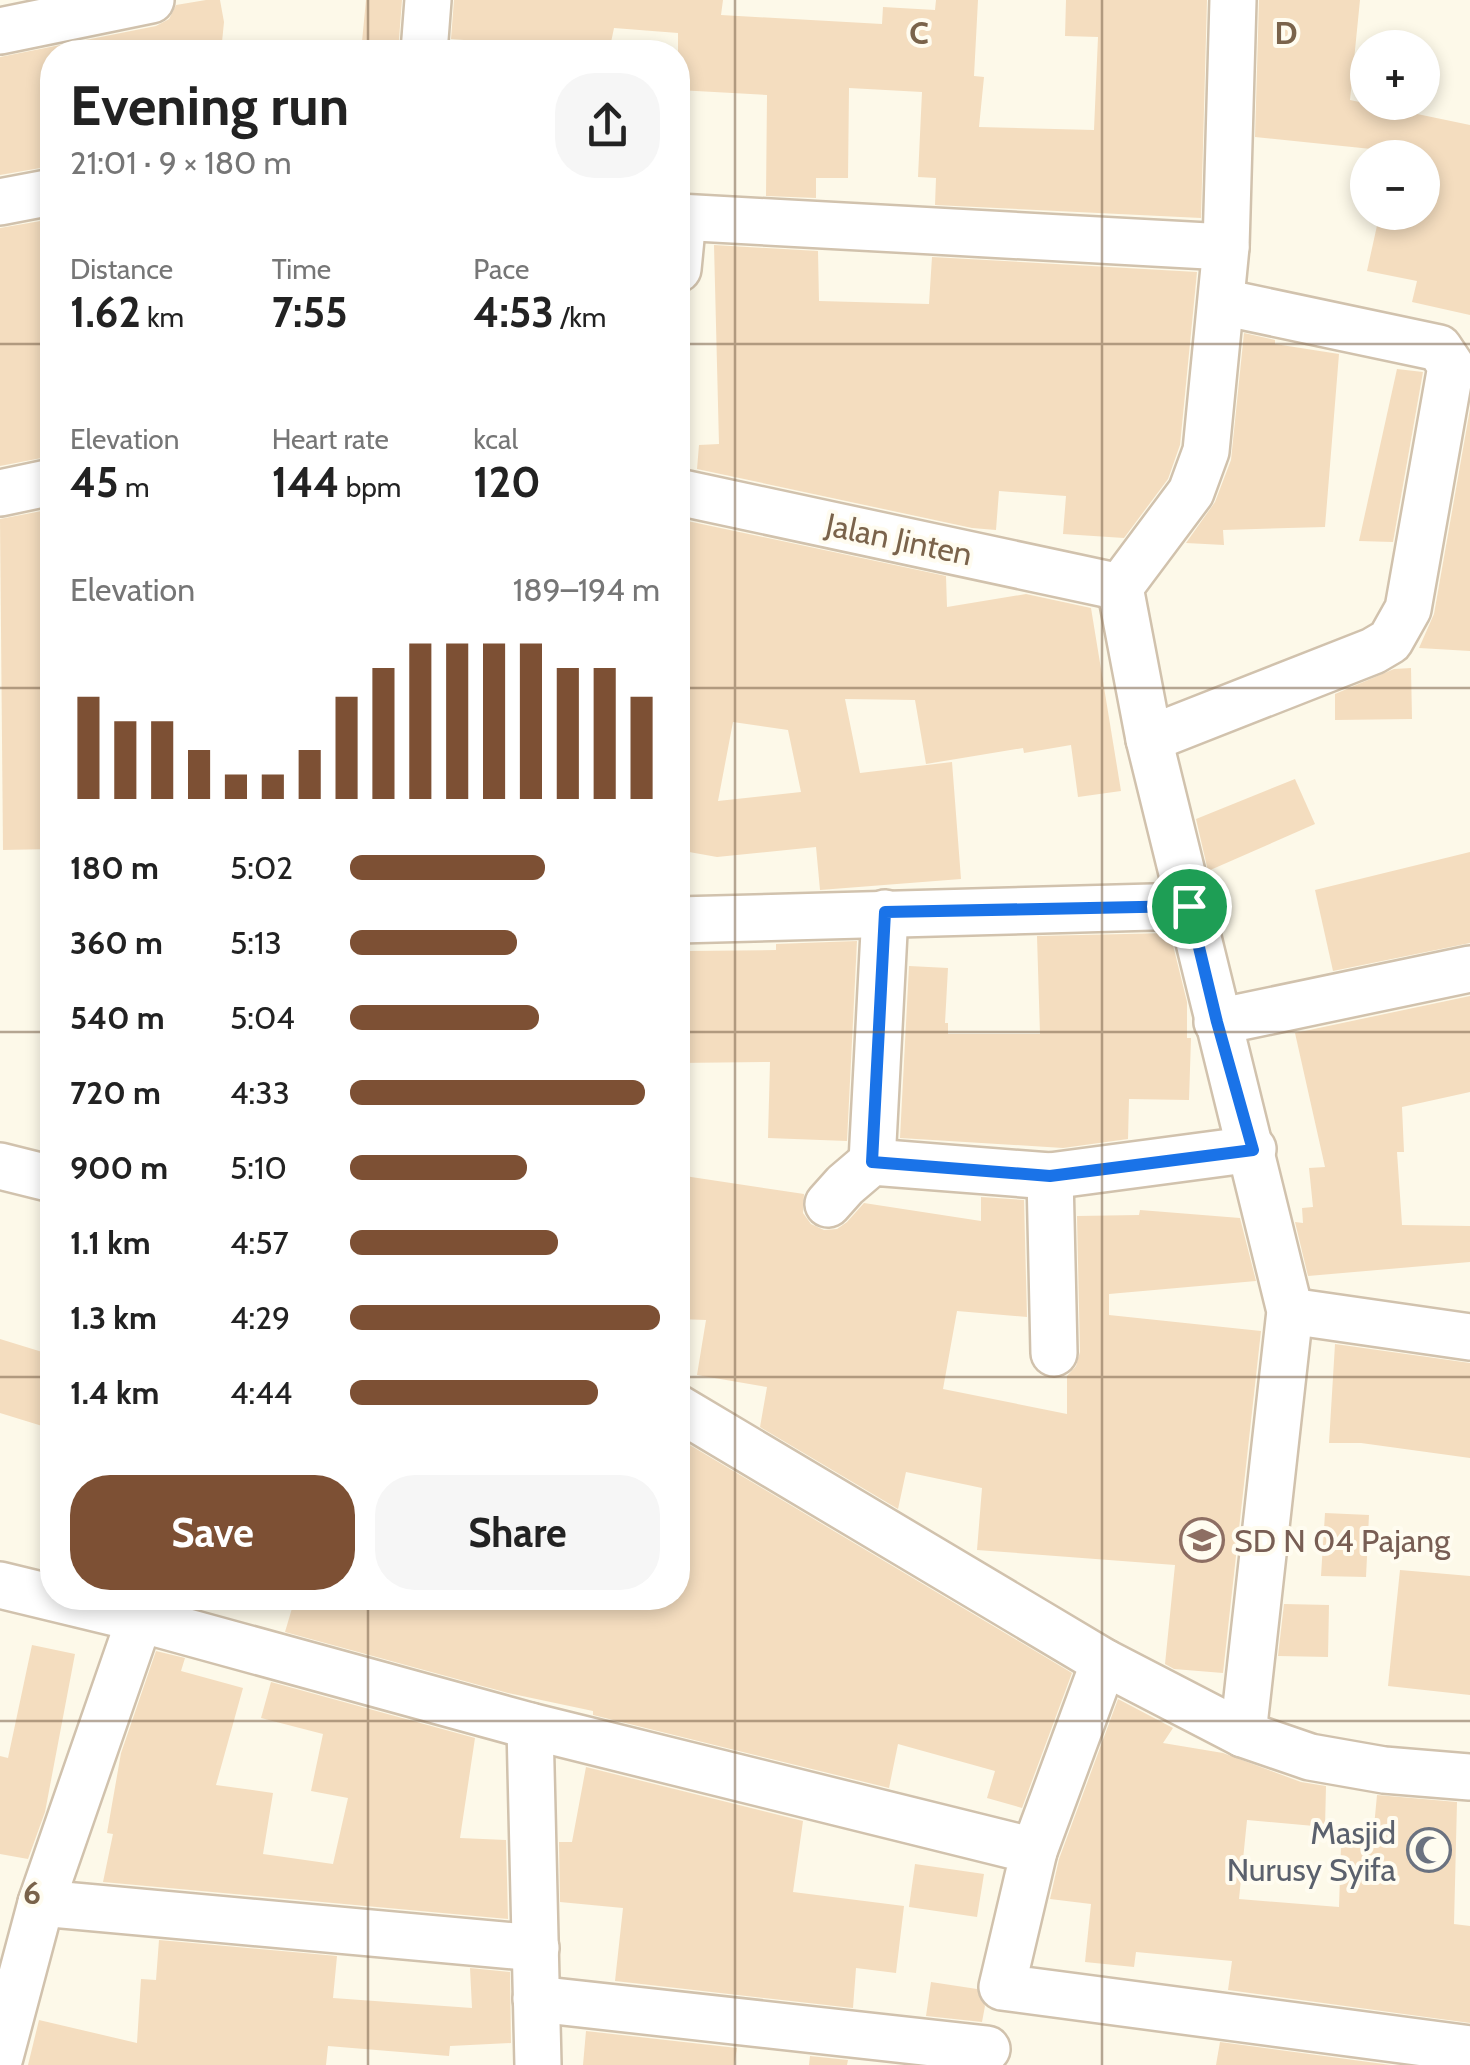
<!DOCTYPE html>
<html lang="en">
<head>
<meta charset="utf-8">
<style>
	:root { --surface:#fff; --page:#f6f6f6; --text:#222; --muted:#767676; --accent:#7d5034 }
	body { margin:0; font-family:Cabin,sans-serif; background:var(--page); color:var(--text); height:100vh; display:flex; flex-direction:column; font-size:38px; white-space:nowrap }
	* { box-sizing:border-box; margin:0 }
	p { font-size:32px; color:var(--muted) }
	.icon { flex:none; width:55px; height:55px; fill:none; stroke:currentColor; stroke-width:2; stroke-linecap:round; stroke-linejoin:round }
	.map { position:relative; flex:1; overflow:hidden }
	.panel { position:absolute; left:40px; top:40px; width:650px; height:1570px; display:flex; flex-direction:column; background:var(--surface); border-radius:40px; box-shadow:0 5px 15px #0003 }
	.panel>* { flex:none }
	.controls { position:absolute; left:1350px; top:30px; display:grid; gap:20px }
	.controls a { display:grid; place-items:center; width:90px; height:90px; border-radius:50%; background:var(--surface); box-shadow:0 5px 15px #0003; font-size:50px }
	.pin { position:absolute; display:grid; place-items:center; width:85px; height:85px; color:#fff; margin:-42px; border:5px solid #fff; border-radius:50%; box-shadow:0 2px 10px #0007 }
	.round { display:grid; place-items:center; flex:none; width:105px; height:105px; border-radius:40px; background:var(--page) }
	.head { display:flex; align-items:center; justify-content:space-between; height:170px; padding:0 30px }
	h1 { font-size:55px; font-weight:800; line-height:75px }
	.stats { display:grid; grid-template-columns:repeat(3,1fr); gap:15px; height:170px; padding:10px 30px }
	.stats div { display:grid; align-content:center }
	.stats b { font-size:42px; font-weight:800 }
	.stats small { font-size:28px; font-weight:400 }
	.stats p { font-size:28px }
	.chart { height:280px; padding:20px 30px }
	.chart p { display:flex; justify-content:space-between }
	.chart svg { width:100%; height:180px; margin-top:10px; stroke:var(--accent); stroke-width:6 }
	.button { display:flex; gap:20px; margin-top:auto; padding:20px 30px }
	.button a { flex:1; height:115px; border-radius:40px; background:var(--accent); color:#fff; font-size:40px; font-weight:800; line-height:115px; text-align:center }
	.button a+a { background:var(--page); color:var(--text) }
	ul { padding:0 30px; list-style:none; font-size:32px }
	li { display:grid; grid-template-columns:160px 120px 1fr; align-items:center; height:75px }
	li i { height:25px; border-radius:12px; background:var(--accent) }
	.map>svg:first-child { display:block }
	.building { fill:#f4ddbf; fill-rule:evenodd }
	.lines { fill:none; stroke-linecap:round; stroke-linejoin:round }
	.minor-casing { stroke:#d1c2ad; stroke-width:50 }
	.minor { stroke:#fff; stroke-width:45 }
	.route-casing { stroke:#fff; stroke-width:20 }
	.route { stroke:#1a73e8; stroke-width:12 }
	.grid { fill:none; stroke:#7a634b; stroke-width:2.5; stroke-opacity:0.55 }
	.labels { text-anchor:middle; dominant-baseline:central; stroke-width:8; stroke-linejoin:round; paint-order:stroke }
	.street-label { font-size:32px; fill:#7a634b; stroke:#fffcf0 }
	.education-label { font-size:32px; fill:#785e54; stroke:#fffcf0; text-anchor:start }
	.worship-label { font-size:32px; fill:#5b616d; stroke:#fffcf0; text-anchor:end }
	.grid-label { font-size:32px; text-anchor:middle; font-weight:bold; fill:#7a634b; stroke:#fffcf0; stroke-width:8; stroke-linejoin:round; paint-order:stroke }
</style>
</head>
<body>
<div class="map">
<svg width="1470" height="2065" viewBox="0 0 1470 2065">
	<rect width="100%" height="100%" fill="#fdf9e9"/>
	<!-- building -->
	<g class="building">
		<polygon points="206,0 220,0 224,22 221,52 52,52 52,166 0,175 0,57 156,26 169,19 176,5"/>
		<polygon points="366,0 402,0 398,52 361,52"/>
		<polygon points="454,0 723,0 721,15 882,24 883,7 935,10 936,0 978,0 974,76 984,77 979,127 1094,130 1098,37 1065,36 1066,0 1207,0 1201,218 935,205 936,178 918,177 922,92 849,88 848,178 816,178 816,198 766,196 767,95 678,90 678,33 614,28 609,52 501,52 502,43 451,39"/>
		<polygon points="1259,0 1360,0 1350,100 1470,125 1470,315 1412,302 1417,281 1367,271 1380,212 1422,212 1422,158 1379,158 1381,150 1255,137"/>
		<polygon points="52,219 52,456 0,466 0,228"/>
		<polygon points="714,245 818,251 819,301 929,304 932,257 1197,272 1180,445 1168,479 1124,538 1063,534 1066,496 999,491 996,530 972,528 697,469 699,445 719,444"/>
		<polygon points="1244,333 1275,340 1275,344 1339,354 1325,527 1223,530 1224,545 1186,543 1215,502 1231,460"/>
		<polygon points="1397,369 1423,372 1393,542 1359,541"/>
		<polygon points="1470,409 1470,651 1419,648 1434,614"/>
		<polygon points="52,509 52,849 3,850 0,519"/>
		<path d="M678,519L946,576L947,607L1026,594L1091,608L1121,791L1078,797L1071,745L1024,753L1023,748L926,764L915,700L845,699L860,773L952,762L961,879L820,890L816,847L717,857L678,850V815L684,782L678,781ZM733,722L788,730L801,792L718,801Z"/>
		<polygon points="1411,668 1412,719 1335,720 1335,694 1394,669"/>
		<polygon points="1295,779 1315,824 1208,871 1196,819"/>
		<polygon points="1470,852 1470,943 1333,971 1315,890"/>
		<polygon points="1170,933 1187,1002 1187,1038 1191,1038 1189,1100 1129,1099 1128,1139 1063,1148 900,1138 909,966 948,968 945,1023 948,1023 948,1034 1040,1034 1037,936"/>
		<polygon points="857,941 847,1141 768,1138 770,1062 678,1063 678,1015 687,1016 688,951 776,950 776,944"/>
		<polygon points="1470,996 1470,1092 1402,1107 1404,1152 1397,1152 1402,1225 1470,1226 1470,1262 1308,1276 1295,1222 1303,1223 1302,1208 1313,1207 1309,1168 1325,1167 1295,1033"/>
		<polygon points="678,1175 804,1194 803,1213 811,1224 824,1230 837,1229 847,1222 864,1203 981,1221 981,1197 1024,1200 1027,1317 957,1311 943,1389 1067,1414 1067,1376 1076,1366 1080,1352 1077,1216 1139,1215 1140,1210 1240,1218 1256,1281 1109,1294 1109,1315 1261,1331 1223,1673 1174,1669 1165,1664 1175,1565 977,1550 982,1488 906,1472 898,1509 760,1427 767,1387 697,1375 706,1320 678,1319"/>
		<polygon points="0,1339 52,1355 52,1429 0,1413"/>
		<polygon points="1335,1344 1470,1363 1470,1458 1361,1443 1329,1443"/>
		<polygon points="678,1438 1072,1673 1022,1808 987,1798 995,1771 898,1744 889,1788 593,1715 593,1711 508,1693 285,1632 295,1598 678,1598"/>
		<polygon points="1325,1513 1369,1515 1366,1577 1321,1576"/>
		<polygon points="1400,1570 1470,1576 1470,1695 1388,1686"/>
		<polygon points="1284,1604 1329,1605 1328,1657 1278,1656"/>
		<polygon points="32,1645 75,1654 45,1812 28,1859 0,1854 0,1756 8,1758"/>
		<polygon points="156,1651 185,1658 181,1671 243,1688 216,1785 273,1793 263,1854 333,1864 348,1798 311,1791 323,1734 261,1718 271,1682 475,1738 460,1838 506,1840 508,1919 103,1882 113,1834 107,1833 121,1753"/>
		<polygon points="1118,1699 1173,1728 1163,1743 1223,1753 1301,1782 1326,1786 1325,1827 1247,1820 1239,1899 1339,1907 1341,1846 1372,1848 1377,1795 1457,1802 1454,1924 1470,1926 1470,2023 1228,1990 1232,1961 1136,1952 1134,1967 1085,1962 1091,1904 1050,1899 1059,1859"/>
		<polygon points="586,1767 803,1821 793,1892 904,1906 896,1973 856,1968 853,2008 615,1981 623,1908 560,1902 559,1842 572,1842"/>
		<polygon points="915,1864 984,1874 977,1917 909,1907"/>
		<polygon points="159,1940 337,1956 333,1998 472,2008 470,1968 510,1972 511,2043 450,2046 449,2056 328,2046 326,2065 28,2065 39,2020 137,2043 141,1979 156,1980"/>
		<polygon points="931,1982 977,1989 985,2006 982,2022 926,2016"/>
		<polygon points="586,2031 737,2048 734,2065 583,2065"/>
		<polygon points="1220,2042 1391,2065 1216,2065"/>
		<polygon points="810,2056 848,2060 847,2065 809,2065"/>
	</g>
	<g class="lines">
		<!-- minor casing -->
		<g class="minor-casing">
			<g id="minor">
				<polyline points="1233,0 1226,247 1206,451 1191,492 1120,587 1149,739 1290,1311 1243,1734"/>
				<polyline points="0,31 151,0"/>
				<polyline points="424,52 428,0"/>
				<polyline points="0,202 52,192"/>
				<polyline points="678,217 1226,247"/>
				<polyline points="678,269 683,218"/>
				<polyline points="678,492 1120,587"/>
				<polyline points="0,493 52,482"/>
				<polyline points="1149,739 1373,651 1390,641 1408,609 1451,366 1439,348 1222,302"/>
				<polyline points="678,920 1189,906"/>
				<polyline points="1217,1022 1470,969"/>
				<polyline points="872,1162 885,913"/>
				<polyline points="0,1166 52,1179"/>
				<polyline points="1050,1176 1054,1353"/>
				<polyline points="828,1204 845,1185 872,1162 1050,1176 1253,1149"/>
				<polyline points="1290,1311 1470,1337"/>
				<polyline points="678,1408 1104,1662 1243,1734 1310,1757 1384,1770 1470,1777"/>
				<polyline points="0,1585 140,1619 530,1726 1034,1851 1002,1987 1470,2049"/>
				<polyline points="530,1726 538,2065"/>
				<polyline points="1034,1851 1104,1662"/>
				<polyline points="41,1903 536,1948"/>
				<polyline points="536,1999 987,2049"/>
				<polyline points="0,2057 41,1903 147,1598"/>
			</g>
		</g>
		<!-- minor -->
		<use href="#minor" class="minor"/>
	</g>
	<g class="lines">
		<!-- route casing -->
		<g class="route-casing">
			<polygon id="route" points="1189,906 1217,1022 1253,1150 1050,1176 872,1162 885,912"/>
		</g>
		<!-- route -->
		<use href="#route" class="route"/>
	</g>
	<!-- grid -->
	<path class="grid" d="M368,0V52M735,0V2065M1102,0V2065M0,344H52M678,344H1470M0,688H52M678,688H1470M0,1032H52M678,1032H1470M0,1377H52M678,1377H1470M368,1598V2065M0,1721H1470"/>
	<!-- icons -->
	<defs>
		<g id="school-ring" transform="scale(2.25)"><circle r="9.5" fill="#fffcf0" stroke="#8d6e63" stroke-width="1.5"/><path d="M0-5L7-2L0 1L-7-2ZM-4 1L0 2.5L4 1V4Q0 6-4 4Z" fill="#8d6e63"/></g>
		<g id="mosque-ring" transform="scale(2.25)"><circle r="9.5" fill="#fffcf0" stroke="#6b7280" stroke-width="1.5"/><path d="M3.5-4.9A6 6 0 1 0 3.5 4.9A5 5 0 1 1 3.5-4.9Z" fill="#6b7280"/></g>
	</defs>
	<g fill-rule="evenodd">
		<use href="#school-ring" x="1202" y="1540"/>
		<use href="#mosque-ring" x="1429" y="1850"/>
	</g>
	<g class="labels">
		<!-- street labels -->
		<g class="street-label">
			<text transform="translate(899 539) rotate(12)">Jalan Jinten</text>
		</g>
		<!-- education labels -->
		<g class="education-label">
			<text x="1234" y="1540">SD N 04 Pajang</text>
		</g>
		<!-- worship labels -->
		<g class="worship-label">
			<text x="1396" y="1832">Masjid<tspan x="1396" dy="37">Nurusy Syifa</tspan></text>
		</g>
	</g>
	<g class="grid-label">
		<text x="919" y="44">C</text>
		<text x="1286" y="44">D</text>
		<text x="32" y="1904">6</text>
	</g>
</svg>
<div class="controls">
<a>+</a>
<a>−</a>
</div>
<div class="pin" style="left:1189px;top:906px;background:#1e9e55"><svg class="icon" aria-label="arrive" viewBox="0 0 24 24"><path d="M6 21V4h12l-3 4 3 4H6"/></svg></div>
<section class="panel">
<div class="head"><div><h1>Evening run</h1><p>21:01 · 9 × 180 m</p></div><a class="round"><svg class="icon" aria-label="share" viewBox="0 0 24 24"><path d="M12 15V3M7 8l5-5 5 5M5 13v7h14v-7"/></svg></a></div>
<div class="stats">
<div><p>Distance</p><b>1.62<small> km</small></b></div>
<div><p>Time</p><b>7:55</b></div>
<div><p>Pace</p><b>4:53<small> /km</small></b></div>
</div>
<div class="stats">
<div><p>Elevation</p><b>45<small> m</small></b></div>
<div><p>Heart rate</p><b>144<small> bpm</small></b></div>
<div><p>kcal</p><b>120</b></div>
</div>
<div class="chart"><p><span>Elevation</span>189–194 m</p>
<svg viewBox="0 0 160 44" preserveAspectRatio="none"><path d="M5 44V19M15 44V25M25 44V25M35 44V32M45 44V38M55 44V38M65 44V32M75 44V19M85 44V12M95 44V6M105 44V6M115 44V6M125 44V6M135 44V12M145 44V12M155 44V19"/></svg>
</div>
<ul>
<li><b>180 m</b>5:02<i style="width:63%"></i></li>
<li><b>360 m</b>5:13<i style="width:54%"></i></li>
<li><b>540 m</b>5:04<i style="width:61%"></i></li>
<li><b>720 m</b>4:33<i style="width:95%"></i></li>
<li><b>900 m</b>5:10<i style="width:57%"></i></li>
<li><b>1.1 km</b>4:57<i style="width:67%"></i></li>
<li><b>1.3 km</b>4:29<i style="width:100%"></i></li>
<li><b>1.4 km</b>4:44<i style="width:80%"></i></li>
</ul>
<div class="button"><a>Save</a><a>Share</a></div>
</section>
</div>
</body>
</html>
